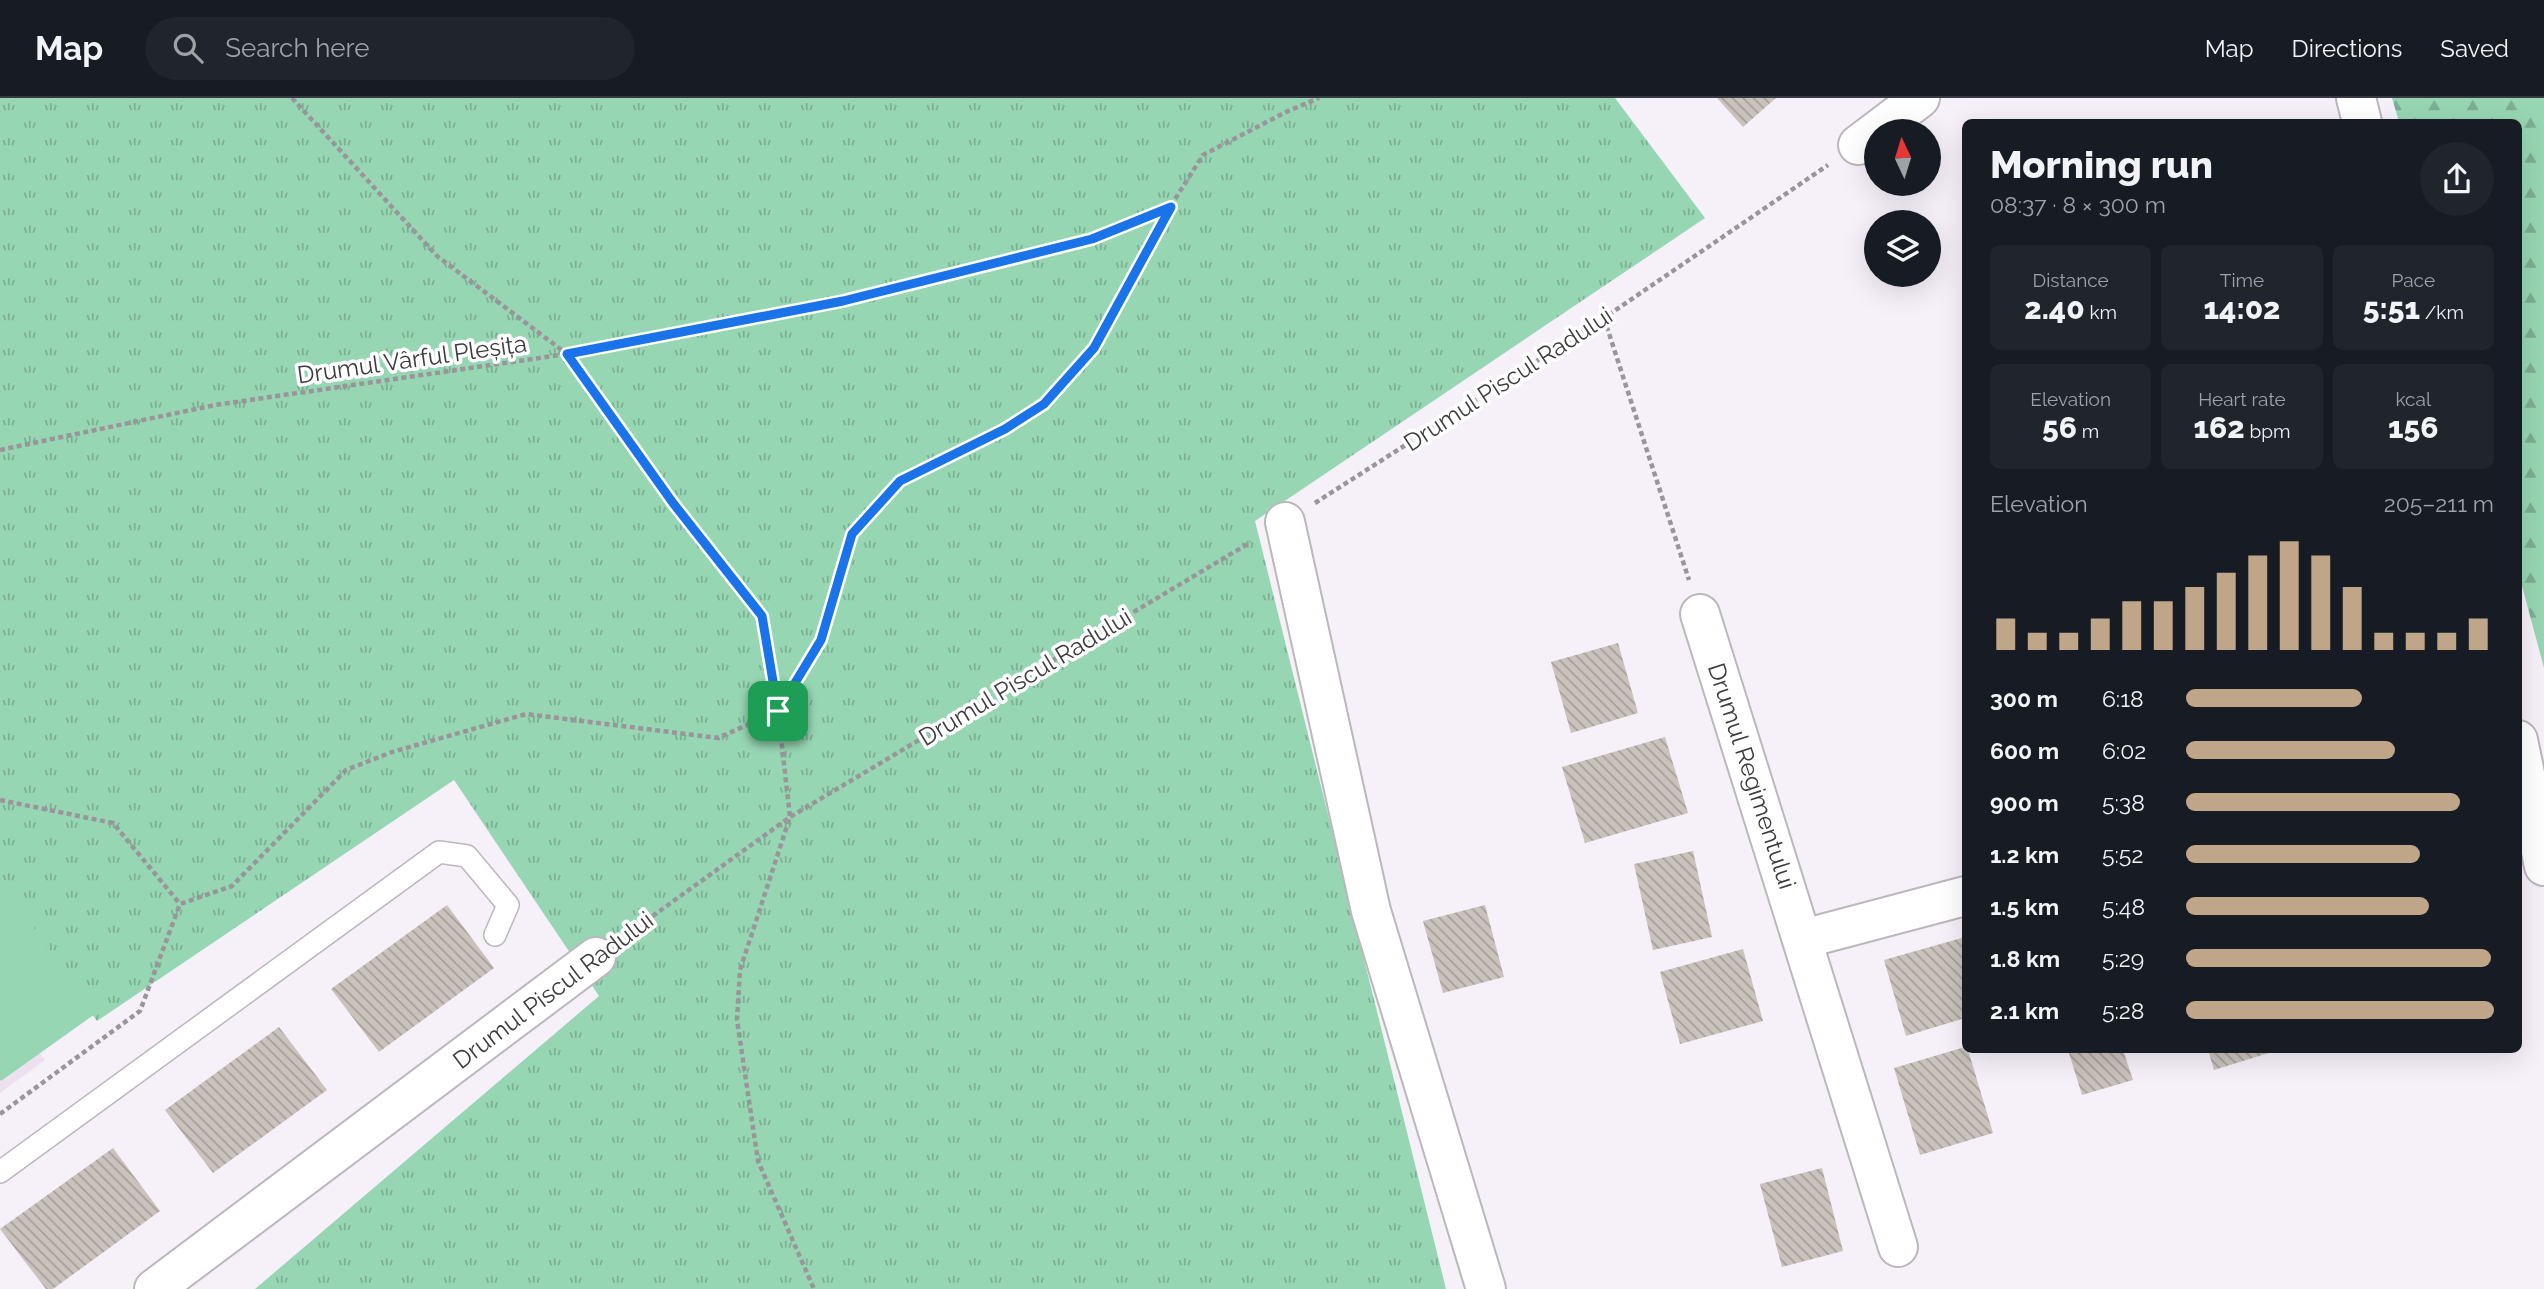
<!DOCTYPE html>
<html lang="en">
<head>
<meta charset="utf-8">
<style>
	:root { --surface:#171b24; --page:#20242c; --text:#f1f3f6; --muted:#9ea1a6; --line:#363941; --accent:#c0a689 }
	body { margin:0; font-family:Raleway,sans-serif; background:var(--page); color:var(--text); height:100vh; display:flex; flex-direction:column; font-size:26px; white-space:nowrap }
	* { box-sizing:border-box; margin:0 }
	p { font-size:23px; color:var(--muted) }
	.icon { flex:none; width:38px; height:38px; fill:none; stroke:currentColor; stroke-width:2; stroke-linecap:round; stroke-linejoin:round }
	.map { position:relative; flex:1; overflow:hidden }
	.drawer { position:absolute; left:1962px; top:21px; width:560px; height:934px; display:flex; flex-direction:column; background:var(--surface); border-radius:10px; box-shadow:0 7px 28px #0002 }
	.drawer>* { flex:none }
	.needle { width:46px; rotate:356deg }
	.buttons { position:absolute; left:1864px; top:21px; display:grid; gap:14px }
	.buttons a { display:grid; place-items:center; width:77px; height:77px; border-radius:50%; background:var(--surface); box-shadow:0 7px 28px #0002; font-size:35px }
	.pin { position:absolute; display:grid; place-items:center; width:60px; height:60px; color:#fff; margin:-30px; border-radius:14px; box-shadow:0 4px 10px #0006 }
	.round { display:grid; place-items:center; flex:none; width:74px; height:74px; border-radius:37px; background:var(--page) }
	.overview { display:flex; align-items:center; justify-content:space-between; height:119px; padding:0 28px }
	h1 { font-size:38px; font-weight:800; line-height:52px }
	.figures { display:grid; grid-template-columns:repeat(3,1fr); gap:10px; height:119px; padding:7px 28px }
	.figures div { display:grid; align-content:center; border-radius:10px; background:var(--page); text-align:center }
	.figures b { font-size:30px; font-weight:800 }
	.figures small { font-size:19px; font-weight:400 }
	.figures p { font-size:19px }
	.chart { height:196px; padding:14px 28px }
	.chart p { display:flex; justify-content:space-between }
	.chart svg { width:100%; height:126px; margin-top:7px; stroke:var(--accent); stroke-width:6 }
	ul { padding:0 28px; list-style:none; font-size:23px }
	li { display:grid; grid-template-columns:112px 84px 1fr; align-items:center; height:52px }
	li i { height:18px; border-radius:9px; background:var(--accent) }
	header { display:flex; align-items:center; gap:42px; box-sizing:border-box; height:98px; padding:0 35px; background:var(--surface); border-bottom:2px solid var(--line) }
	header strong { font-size:33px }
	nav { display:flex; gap:38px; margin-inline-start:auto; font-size:24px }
	.search { width:490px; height:63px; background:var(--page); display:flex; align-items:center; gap:18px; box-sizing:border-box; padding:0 24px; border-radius:38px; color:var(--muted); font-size:26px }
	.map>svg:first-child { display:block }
	.built { fill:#ede1ef }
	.grass { fill:url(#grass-tufts) }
	.forest { fill:url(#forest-firs) }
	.park { fill:#97d6b3 }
	.building { fill:url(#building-back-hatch) }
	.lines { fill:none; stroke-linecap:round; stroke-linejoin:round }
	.lane-casing { stroke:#bcb6bd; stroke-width:24 }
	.street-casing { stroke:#bcb6bd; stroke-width:42 }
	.path { stroke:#99959b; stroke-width:4.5; stroke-dasharray:5 3.5; stroke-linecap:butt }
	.lane { stroke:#fff; stroke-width:21 }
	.street { stroke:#fff; stroke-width:38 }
	.route-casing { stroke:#fff; stroke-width:14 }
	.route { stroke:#1a73e8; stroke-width:9 }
	.labels { text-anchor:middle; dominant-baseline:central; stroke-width:7; stroke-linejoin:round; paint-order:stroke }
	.street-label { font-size:24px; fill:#3d3b3e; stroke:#fff }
</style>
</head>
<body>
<header>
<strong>Map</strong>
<div class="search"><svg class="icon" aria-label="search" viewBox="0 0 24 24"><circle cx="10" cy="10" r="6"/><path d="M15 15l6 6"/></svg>Search here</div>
<nav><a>Map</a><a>Directions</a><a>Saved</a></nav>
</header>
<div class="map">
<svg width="2544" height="1191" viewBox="0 0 2544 1191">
	<defs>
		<pattern id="grass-tufts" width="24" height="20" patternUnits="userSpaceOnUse" patternTransform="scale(1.75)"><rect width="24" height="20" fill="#97d6b3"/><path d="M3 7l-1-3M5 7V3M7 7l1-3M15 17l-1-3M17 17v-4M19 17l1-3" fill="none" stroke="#7caf93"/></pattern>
		<pattern id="forest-firs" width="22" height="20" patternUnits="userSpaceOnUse" patternTransform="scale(1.75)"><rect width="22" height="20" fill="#97d6b3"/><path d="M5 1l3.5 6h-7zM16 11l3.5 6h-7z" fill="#7caf93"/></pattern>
		<pattern id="building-back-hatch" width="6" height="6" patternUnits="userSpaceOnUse" patternTransform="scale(1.75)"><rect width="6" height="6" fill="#cac2bc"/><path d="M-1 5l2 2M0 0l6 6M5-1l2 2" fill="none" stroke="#a59f9a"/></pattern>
	</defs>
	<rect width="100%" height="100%" fill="#f6f0f8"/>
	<!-- built -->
	<polygon class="built" points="0,901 45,962 0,995"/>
	<!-- grass -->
	<polygon class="grass" points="0,0 1615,0 1705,120 1255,423 1446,1191 255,1191 599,898 454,682 97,923 0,791"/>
	<!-- forest -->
	<polygon class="forest" points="2392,0 2544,0 2544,570 2518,473 2518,24 2399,24"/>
	<!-- park -->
	<polygon class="park" points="0,782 95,916 1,983 0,981"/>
	<!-- building -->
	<g class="building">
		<polygon points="1717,0 1776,0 1743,29"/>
		<polygon points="1618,545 1638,615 1571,635 1551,564"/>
		<polygon points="1665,639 1688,715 1585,745 1562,669"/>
		<polygon points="1693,753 1712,839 1653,852 1634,766"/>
		<polygon points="447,807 494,870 379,954 331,891"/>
		<polygon points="1485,807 1504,879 1443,895 1423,823"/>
		<polygon points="1965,839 1965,920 1906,938 1884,862"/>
		<polygon points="1743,851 1763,923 1680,946 1660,874"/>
		<polygon points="279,929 327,992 213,1075 165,1012"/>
		<polygon points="1965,949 1965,952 1968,952 1993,1035 1920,1057 1894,970"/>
		<polygon points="2068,952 2123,952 2133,982 2082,997"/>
		<polygon points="2208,952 2275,952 2275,953 2214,972"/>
		<polygon points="113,1050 160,1113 53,1191 46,1191 0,1131"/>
		<polygon points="1822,1070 1843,1153 1782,1169 1760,1086"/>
	</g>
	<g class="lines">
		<!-- lane casing -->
		<g class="lane-casing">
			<polyline id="lane" points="0,1074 439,754 467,758 508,807 495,837"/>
		</g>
		<!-- street casing -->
		<g class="street-casing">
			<g id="street">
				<polyline points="2356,0 2362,24"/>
				<polyline points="1858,47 1920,0"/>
				<polyline points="1285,424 1371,813 1486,1191"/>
				<polyline points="1700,516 1898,1149"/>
				<polyline points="2518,642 2544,768"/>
				<polyline points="1803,841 1965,798"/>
				<polyline points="154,1191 596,859"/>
			</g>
		</g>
		<!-- path -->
		<g class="path">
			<polyline points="292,0 437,158 567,256 673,405 762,518 778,613 790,719 740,872 737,922 758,1063 814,1191"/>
			<polyline points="1604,220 1689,482"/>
			<polyline points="0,352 215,307 567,256 843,203 1092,141 1170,109 1203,57 1288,13 1319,0"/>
			<polyline points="1315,405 1604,220 1828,67"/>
			<polyline points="0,702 113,725 180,806"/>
			<polyline points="625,838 790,719 1251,444"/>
			<polyline points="0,1016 140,913 180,806 232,788 346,672 392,654 526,616 718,640 778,613 821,542 853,436 900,383 1005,331 1044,306 1094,250 1170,109"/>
		</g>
		<!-- lane -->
		<use href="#lane" class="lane"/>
		<!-- street -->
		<use href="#street" class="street"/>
	</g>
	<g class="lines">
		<!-- route casing -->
		<g class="route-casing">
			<polygon id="route" points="1171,109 1094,250 1044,306 1005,331 900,383 852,436 821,542 778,613 762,518 673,405 567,256 843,203 1092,141"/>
		</g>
		<!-- route -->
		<use href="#route" class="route"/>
	</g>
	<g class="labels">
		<!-- street labels -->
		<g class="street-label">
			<text transform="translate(412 261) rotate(-8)">Drumul Vârful Pleșița</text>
			<text transform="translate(1508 281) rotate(-33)">Drumul Piscul Radului</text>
			<text transform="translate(1025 579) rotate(-31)">Drumul Piscul Radului</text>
			<text transform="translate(1752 678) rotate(72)">Drumul Regimentului</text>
			<text transform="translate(553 892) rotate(-37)">Drumul Piscul Radului</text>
		</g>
	</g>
</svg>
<div class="buttons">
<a><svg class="needle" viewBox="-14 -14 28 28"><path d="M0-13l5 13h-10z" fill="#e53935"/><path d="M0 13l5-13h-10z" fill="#9ea1a6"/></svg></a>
<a><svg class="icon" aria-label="layers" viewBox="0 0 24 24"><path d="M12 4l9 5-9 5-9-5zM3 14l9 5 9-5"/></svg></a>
</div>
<div class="pin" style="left:778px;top:613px;background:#1e9e55"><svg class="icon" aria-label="arrive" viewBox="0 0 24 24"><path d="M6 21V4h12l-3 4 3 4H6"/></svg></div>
<section class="drawer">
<div class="overview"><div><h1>Morning run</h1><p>08:37 · 8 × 300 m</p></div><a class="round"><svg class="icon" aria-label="share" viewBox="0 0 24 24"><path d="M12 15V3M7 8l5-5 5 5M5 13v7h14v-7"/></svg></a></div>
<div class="figures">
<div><p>Distance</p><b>2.40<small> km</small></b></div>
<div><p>Time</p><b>14:02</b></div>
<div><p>Pace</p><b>5:51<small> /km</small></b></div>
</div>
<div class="figures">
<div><p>Elevation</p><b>56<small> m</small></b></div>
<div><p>Heart rate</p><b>162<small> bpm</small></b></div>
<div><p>kcal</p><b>156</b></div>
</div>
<div class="chart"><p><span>Elevation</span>205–211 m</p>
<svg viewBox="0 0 160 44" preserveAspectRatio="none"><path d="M5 44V33M15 44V38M25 44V38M35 44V33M45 44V27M55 44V27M65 44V22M75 44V17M85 44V11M95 44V6M105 44V11M115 44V22M125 44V38M135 44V38M145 44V38M155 44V33"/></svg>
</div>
<ul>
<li><b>300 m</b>6:18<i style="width:57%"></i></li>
<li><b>600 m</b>6:02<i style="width:68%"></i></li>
<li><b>900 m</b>5:38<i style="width:89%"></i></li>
<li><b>1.2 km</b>5:52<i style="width:76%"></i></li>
<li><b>1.5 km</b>5:48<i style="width:79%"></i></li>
<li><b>1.8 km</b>5:29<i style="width:99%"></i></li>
<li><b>2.1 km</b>5:28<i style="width:100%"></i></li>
</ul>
</section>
</div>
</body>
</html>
